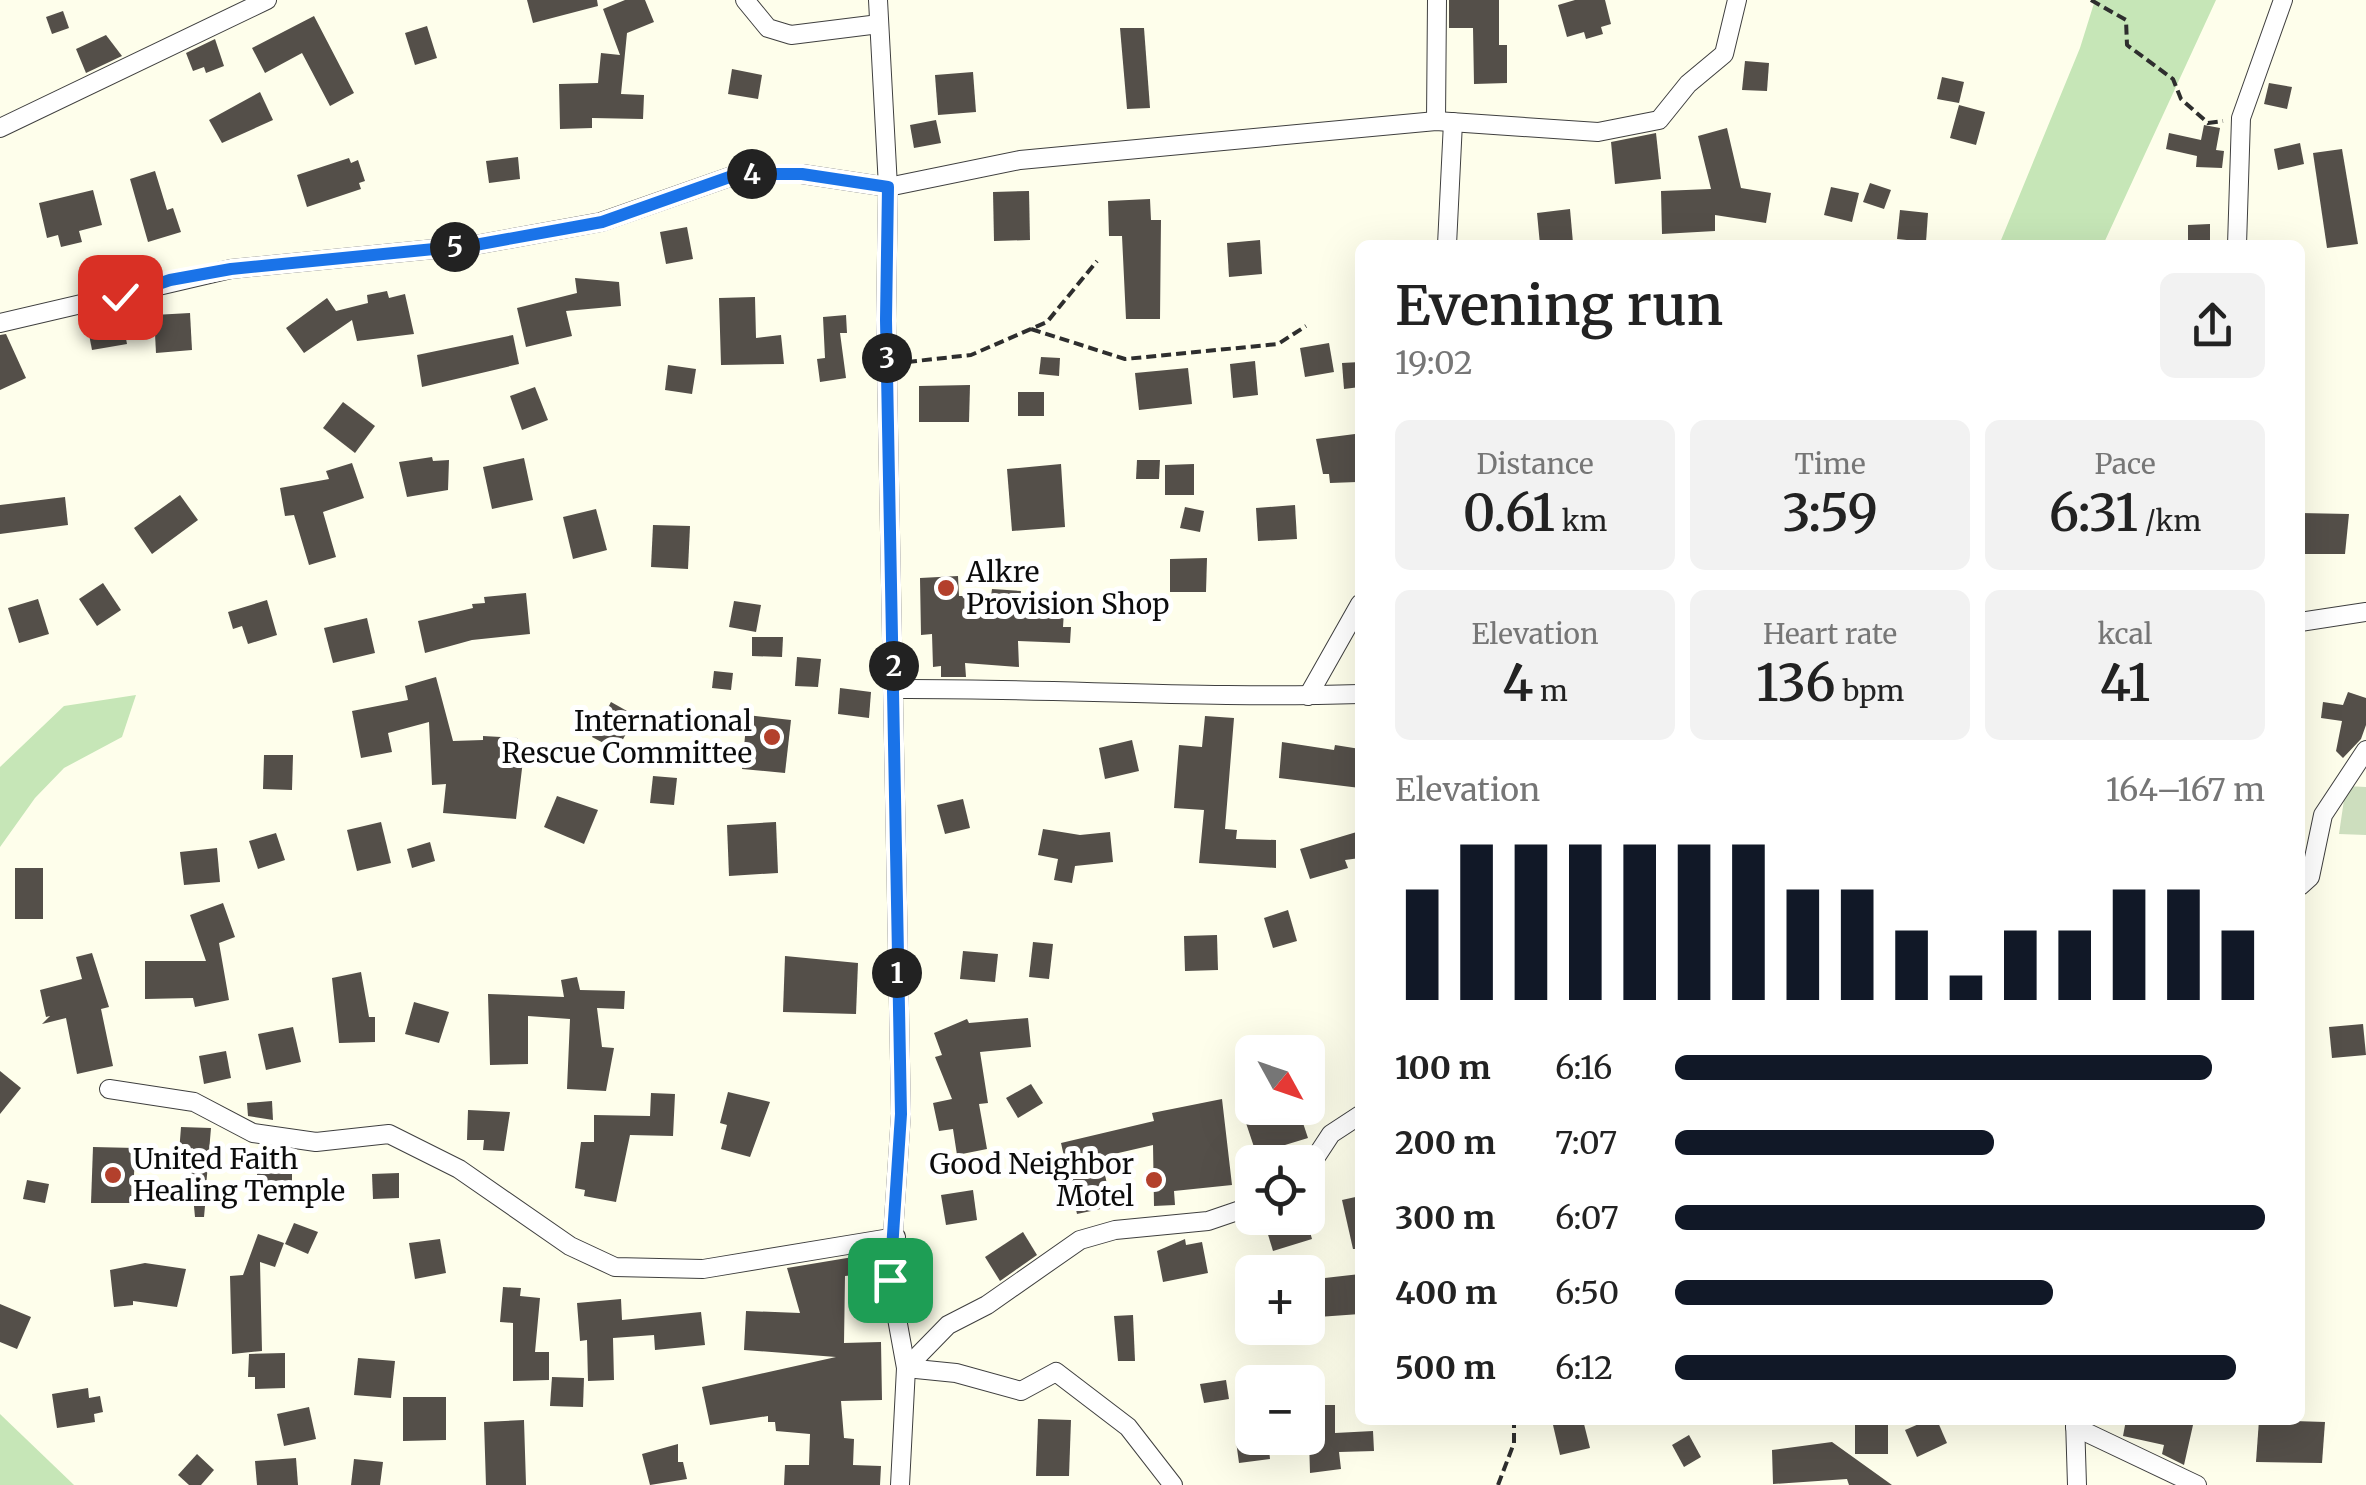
<!DOCTYPE html>
<html lang="en">
<head>
<meta charset="utf-8">
<style>
	:root { --surface:#fff; --page:#f2f2f2; --text:#222; --muted:#767676; --accent:#111827 }
	body { margin:0; font-family:Merriweather,serif; background:var(--page); color:var(--text); height:100vh; display:flex; flex-direction:column; font-size:38px; white-space:nowrap }
	* { box-sizing:border-box; margin:0 }
	p { font-size:32px; color:var(--muted) }
	.icon { flex:none; width:55px; height:55px; fill:none; stroke:currentColor; stroke-width:2; stroke-linecap:round; stroke-linejoin:round }
	.map { position:relative; flex:1; overflow:hidden }
	.sheet { position:absolute; left:1355px; top:240px; width:950px; height:1185px; display:flex; flex-direction:column; background:var(--surface); border-radius:15px; box-shadow:0 10px 40px #0002 }
	.sheet>* { flex:none }
	.needle { width:65px; rotate:130deg }
	.fabs { position:absolute; left:1235px; top:1035px; display:grid; gap:20px }
	.fabs a { display:grid; place-items:center; width:90px; height:90px; border-radius:15px; background:var(--surface); box-shadow:0 10px 40px #0002; font-size:50px }
	.pin { position:absolute; display:grid; place-items:center; width:85px; height:85px; color:#fff; margin:-42px; border-radius:20px; box-shadow:0 5px 15px #0006 }
	.km { position:absolute; width:50px; height:50px; margin:-25px; border-radius:50%; background:#222; color:#fff; font-size:28px; line-height:50px; text-align:center }
	.round { display:grid; place-items:center; flex:none; width:105px; height:105px; border-radius:15px; background:var(--page) }
	.headline { display:flex; align-items:center; justify-content:space-between; height:170px; padding:0 40px }
	h1 { font-size:55px; font-weight:600; line-height:75px }
	.stats { display:grid; grid-template-columns:repeat(3,1fr); gap:15px; height:170px; padding:10px 40px }
	.stats div { display:grid; align-content:center; border-radius:15px; background:var(--page); text-align:center }
	.stats b { font-size:50px; font-weight:600 }
	.stats small { font-size:28px; font-weight:400 }
	.stats p { font-size:28px }
	.chart { height:280px; padding:20px 40px }
	.chart p { display:flex; justify-content:space-between }
	.chart svg { width:100%; height:180px; margin-top:10px; stroke:var(--accent); stroke-width:6 }
	ul { padding:0 40px; list-style:none; font-size:32px }
	li { display:grid; grid-template-columns:160px 120px 1fr; align-items:center; height:75px }
	li i { height:25px; border-radius:12px; background:var(--accent) }
	.map>svg:first-child { display:block }
	.green { fill:#c6e6b7 }
	.cemetery { fill:#cddebe }
	.building { fill:#544f49 }
	.lines { fill:none; stroke-linecap:round; stroke-linejoin:round }
	.street-casing { stroke:#3f3f3f; stroke-width:20 }
	.path { stroke:#2e2e2e; stroke-width:4; stroke-dasharray:10 5; stroke-linecap:butt }
	.street { stroke:#fff; stroke-width:18 }
	.route-casing { stroke:#fff; stroke-width:20 }
	.route { stroke:#1a73e8; stroke-width:12 }
	.poi-dot { fill:#b3402c; stroke:#fff; stroke-width:4 }
	.labels { text-anchor:middle; dominant-baseline:central; stroke-width:10; stroke-linejoin:round; paint-order:stroke }
	.poi-label { font-size:28px; fill:#0c0c0c; stroke:#fff; text-anchor:start }
</style>
</head>
<body>
<div class="map">
<svg width="2366" height="1485" viewBox="0 0 2366 1485">
	<rect width="100%" height="100%" fill="#fefeeb"/>
	<!-- green -->
	<g class="green">
		<polygon points="2095,0 2216,0 2103,245 1999,245 2080,48"/>
		<polygon points="136,695 122,737 64,768 35,798 0,847 0,767 64,706"/>
		<polygon points="0,1414 74,1485 0,1485"/>
	</g>
	<!-- cemetery -->
	<polygon class="cemetery" points="2346,786 2366,787 2366,835 2339,834"/>
	<!-- building -->
	<g class="building">
		<polygon points="527,0 597,0 598,6 533,23"/>
		<polygon points="625,0 645,0 654,22 627,33 621,94 644,95 643,119 592,118 592,128 560,129 559,84 598,83 601,53 620,55 603,9"/>
		<polygon points="1449,0 1499,0 1499,45 1507,45 1507,83 1474,84 1473,28 1449,28"/>
		<polygon points="1575,0 1605,0 1611,24 1601,27 1603,34 1586,39 1584,32 1567,37 1558,5"/>
		<polygon points="63,11 69,28 52,34 46,17"/>
		<polygon points="314,16 354,93 330,106 302,53 265,73 252,48"/>
		<polygon points="427,26 437,58 415,65 405,33"/>
		<polygon points="1120,28 1144,28 1150,108 1127,109"/>
		<polygon points="106,35 122,56 86,73 76,49"/>
		<polygon points="215,39 224,66 206,73 204,67 193,71 186,53"/>
		<polygon points="1745,61 1769,63 1767,91 1742,90"/>
		<polygon points="732,69 762,75 758,99 728,94"/>
		<polygon points="973,72 976,112 938,115 935,75"/>
		<polygon points="1942,77 1964,82 1959,103 1937,99"/>
		<polygon points="2269,83 2292,87 2287,109 2264,104"/>
		<polygon points="260,92 273,120 222,143 209,120"/>
		<polygon points="1959,105 1985,112 1976,145 1950,138"/>
		<polygon points="936,120 941,143 914,148 910,125"/>
		<polygon points="2204,125 2220,128 2216,150 2224,151 2222,168 2196,167 2197,156 2166,149 2169,133 2201,140"/>
		<polygon points="1727,128 1741,188 1771,193 1766,223 1715,215 1715,231 1662,234 1661,191 1711,189 1698,136"/>
		<polygon points="1656,133 1661,179 1615,184 1611,142"/>
		<polygon points="2300,143 2304,164 2278,170 2274,149"/>
		<polygon points="2342,149 2358,244 2327,248 2313,153"/>
		<polygon points="518,157 520,179 489,183 486,161"/>
		<polygon points="349,158 351,163 358,160 365,181 359,183 361,189 307,207 297,175"/>
		<polygon points="155,171 167,210 173,208 181,232 148,242 130,179"/>
		<polygon points="1870,183 1891,190 1884,209 1863,202"/>
		<polygon points="1831,187 1859,193 1852,222 1824,215"/>
		<polygon points="93,190 102,225 79,231 82,242 61,247 58,235 47,238 39,203"/>
		<polygon points="1029,191 1030,240 994,241 993,192"/>
		<polygon points="1150,199 1151,220 1161,220 1160,319 1126,319 1122,236 1109,236 1108,201"/>
		<polygon points="1570,209 1573,243 1540,245 1537,213"/>
		<polygon points="1900,210 1928,213 1926,242 1897,239"/>
		<polygon points="2210,224 2210,242 2188,242 2188,225"/>
		<polygon points="687,227 693,259 666,264 660,232"/>
		<polygon points="1260,240 1262,274 1229,277 1227,243"/>
		<polygon points="575,278 619,282 621,306 566,311 572,336 526,347 517,308 577,293"/>
		<polygon points="387,291 389,298 405,294 414,334 357,341 352,320 304,353 286,328 327,298 336,311 368,303 367,295"/>
		<polygon points="755,297 756,338 781,335 784,364 721,365 719,298"/>
		<polygon points="121,312 127,344 92,350 86,319"/>
		<polygon points="190,313 192,350 156,353 154,315"/>
		<polygon points="846,315 847,333 840,333 846,378 820,382 817,359 825,358 823,317"/>
		<polygon points="6,334 26,378 0,390 0,335"/>
		<polygon points="513,335 519,364 422,387 417,355"/>
		<polygon points="1329,343 1334,372 1305,377 1300,348"/>
		<polygon points="1041,357 1060,358 1059,376 1039,374"/>
		<polygon points="1255,361 1258,395 1233,398 1230,364"/>
		<polygon points="1360,362 1360,387 1344,389 1342,363"/>
		<polygon points="668,365 696,369 692,394 665,390"/>
		<polygon points="1188,368 1192,404 1139,410 1135,373"/>
		<polygon points="970,385 969,422 919,422 919,386"/>
		<polygon points="535,387 548,420 522,430 510,396"/>
		<rect x="1018" y="392" width="26" height="24"/>
		<polygon points="343,402 375,426 355,453 323,428"/>
		<polygon points="1355,434 1357,482 1330,483 1329,474 1323,474 1316,439"/>
		<polygon points="432,457 433,461 449,460 448,490 407,497 399,462"/>
		<polygon points="524,458 533,500 492,509 483,467"/>
		<polygon points="1137,460 1160,460 1159,479 1136,479"/>
		<polygon points="352,463 364,498 323,512 336,557 309,565 294,515 285,516 280,488 329,479 326,471"/>
		<polygon points="1061,464 1065,527 1012,531 1007,469"/>
		<polygon points="1194,464 1194,495 1165,495 1165,465"/>
		<polygon points="180,495 198,520 152,554 134,528"/>
		<polygon points="65,497 68,525 0,534 0,505"/>
		<polygon points="1295,505 1297,539 1258,541 1256,508"/>
		<polygon points="1185,507 1204,511 1200,532 1180,528"/>
		<polygon points="596,509 607,550 573,559 563,517"/>
		<polygon points="2300,513 2349,514 2345,554 2300,554"/>
		<polygon points="653,525 690,526 688,569 651,567"/>
		<polygon points="1207,558 1206,592 1170,592 1170,559"/>
		<polygon points="958,576 959,596 991,596 992,589 1021,591 1020,609 1064,611 1063,627 1071,627 1070,643 1018,641 1019,667 965,663 966,677 941,677 941,666 933,667 932,634 921,635 920,578"/>
		<polygon points="103,583 121,610 97,626 79,599"/>
		<polygon points="526,593 530,634 472,640 425,653 418,621 473,608 472,604 485,603 484,597"/>
		<polygon points="38,599 49,634 19,643 8,608"/>
		<polygon points="267,600 277,635 248,644 242,626 233,629 228,612"/>
		<polygon points="734,601 761,605 756,632 729,627"/>
		<polygon points="367,618 375,653 333,663 324,628"/>
		<polygon points="752,637 783,637 782,657 752,656"/>
		<polygon points="797,657 821,659 818,687 795,686"/>
		<polygon points="714,671 733,673 731,690 712,688"/>
		<polygon points="436,677 453,741 483,740 483,736 518,738 517,751 524,752 516,819 443,813 446,784 432,785 429,722 388,733 392,752 361,758 352,711 408,700 405,686"/>
		<polygon points="840,688 871,692 869,718 838,714"/>
		<polygon points="2348,692 2366,698 2366,725 2361,739 2343,758 2336,751 2342,721 2321,718 2323,702 2343,705"/>
		<polygon points="611,702 636,716 617,750 592,737"/>
		<polygon points="747,715 791,720 785,773 742,769"/>
		<polygon points="1205,716 1234,718 1225,829 1237,830 1236,839 1276,840 1276,868 1199,863 1204,810 1174,808 1179,745 1202,747"/>
		<polygon points="1132,740 1139,771 1105,779 1099,748"/>
		<polygon points="1282,742 1334,750 1335,745 1360,749 1360,788 1279,778"/>
		<polygon points="264,755 293,755 292,790 263,789"/>
		<polygon points="653,776 677,778 674,805 650,803"/>
		<polygon points="557,796 598,810 584,844 544,827"/>
		<polygon points="963,799 970,828 945,834 937,805"/>
		<polygon points="381,822 391,863 357,871 347,830"/>
		<polygon points="776,822 778,873 729,876 727,825"/>
		<polygon points="1043,829 1080,835 1110,832 1113,862 1075,866 1072,883 1054,880 1058,859 1038,855"/>
		<polygon points="1360,831 1360,858 1345,860 1348,868 1310,879 1300,849"/>
		<polygon points="276,833 285,860 258,869 249,841"/>
		<polygon points="430,842 435,861 412,868 407,849"/>
		<polygon points="217,848 220,882 184,885 180,852"/>
		<rect x="15" y="868" width="28" height="51"/>
		<polygon points="223,903 235,937 219,943 229,1000 195,1007 193,998 145,999 145,961 206,961 190,915"/>
		<polygon points="1288,910 1297,941 1273,948 1264,918"/>
		<polygon points="1217,935 1218,970 1185,971 1184,936"/>
		<polygon points="1033,942 1053,944 1049,979 1029,977"/>
		<polygon points="963,951 998,954 995,982 960,979"/>
		<polygon points="92,953 109,1007 101,1009 113,1066 77,1074 66,1018 42,1024 50,1016 46,1017 40,990 82,979 76,957"/>
		<polygon points="785,956 858,963 856,1014 783,1012"/>
		<polygon points="361,972 369,1017 375,1017 375,1042 339,1043 332,978"/>
		<polygon points="577,977 580,990 625,991 624,1009 597,1008 602,1047 614,1048 606,1091 567,1089 570,1019 528,1016 528,1064 490,1065 488,994 564,997 561,980"/>
		<polygon points="414,1002 449,1012 439,1043 405,1034"/>
		<polygon points="1028,1018 1031,1047 980,1052 988,1103 979,1104 987,1149 957,1155 953,1129 939,1131 933,1103 952,1099 935,1057 942,1055 934,1033 967,1019 969,1023"/>
		<polygon points="2363,1024 2366,1055 2332,1058 2329,1027"/>
		<polygon points="293,1027 301,1062 266,1070 258,1034"/>
		<polygon points="226,1051 231,1078 204,1084 199,1056"/>
		<polygon points="0,1071 21,1088 0,1114"/>
		<polygon points="1031,1084 1043,1103 1018,1118 1006,1098"/>
		<polygon points="728,1092 770,1102 750,1157 721,1149 727,1125 720,1123"/>
		<polygon points="651,1093 675,1094 673,1136 630,1135 616,1202 584,1196 585,1190 575,1188 581,1142 594,1142 594,1115 650,1116"/>
		<polygon points="1222,1099 1232,1185 1174,1191 1175,1205 1154,1206 1153,1145 1101,1157 1109,1193 1102,1195 1105,1208 1077,1214 1061,1143 1154,1121 1152,1113"/>
		<polygon points="272,1101 273,1120 248,1116 247,1103"/>
		<polygon points="1298,1108 1308,1138 1285,1145 1288,1154 1273,1159 1270,1151 1257,1156 1246,1123"/>
		<polygon points="468,1110 510,1112 504,1151 483,1150 484,1140 467,1140"/>
		<polygon points="181,1127 211,1128 206,1187 213,1190 214,1205 205,1206 204,1217 195,1217 189,1153 179,1153"/>
		<polygon points="93,1147 135,1148 133,1203 91,1203"/>
		<polygon points="257,1163 292,1163 292,1193 257,1192"/>
		<polygon points="399,1173 399,1198 373,1199 372,1174"/>
		<polygon points="27,1180 49,1184 45,1203 23,1199"/>
		<polygon points="973,1190 977,1220 946,1225 941,1195"/>
		<polygon points="1360,1196 1360,1249 1353,1249 1342,1200"/>
		<polygon points="1263,1218 1306,1218 1312,1239 1273,1251"/>
		<polygon points="294,1223 318,1232 308,1254 285,1244"/>
		<polygon points="1023,1232 1037,1255 1000,1281 985,1257"/>
		<polygon points="258,1234 284,1243 275,1267 260,1262 262,1351 232,1354 230,1276 243,1275"/>
		<polygon points="440,1239 446,1273 415,1279 409,1243"/>
		<polygon points="1185,1239 1186,1245 1202,1242 1208,1273 1163,1282 1157,1251"/>
		<polygon points="853,1257 855,1275 845,1276 844,1343 881,1342 882,1400 841,1401 844,1438 854,1439 853,1465 881,1466 880,1485 784,1485 785,1465 809,1465 810,1434 776,1431 775,1422 768,1422 768,1416 710,1425 702,1387 836,1357 744,1350 746,1311 800,1313 787,1268"/>
		<polygon points="145,1263 186,1269 177,1307 133,1301 133,1305 114,1307 110,1270"/>
		<polygon points="1360,1274 1360,1314 1318,1317 1316,1279"/>
		<polygon points="503,1287 521,1288 520,1296 540,1298 535,1352 549,1352 549,1380 513,1381 513,1323 500,1322"/>
		<polygon points="621,1299 622,1320 701,1312 705,1345 655,1350 654,1335 613,1338 614,1380 588,1381 587,1340 580,1341 577,1303"/>
		<polygon points="0,1304 31,1317 17,1349 0,1342"/>
		<polygon points="1133,1315 1135,1361 1118,1361 1114,1316"/>
		<polygon points="285,1353 285,1388 255,1389 255,1377 248,1377 249,1354"/>
		<polygon points="358,1358 395,1361 391,1398 354,1395"/>
		<polygon points="552,1377 584,1378 583,1407 550,1406"/>
		<polygon points="1226,1380 1229,1399 1204,1403 1200,1384"/>
		<polygon points="88,1388 89,1398 100,1396 103,1412 94,1414 95,1422 57,1428 52,1394"/>
		<polygon points="403,1397 446,1397 446,1440 403,1441"/>
		<polygon points="1308,1405 1335,1405 1335,1433 1373,1431 1374,1451 1339,1452 1341,1469 1310,1473"/>
		<polygon points="309,1407 316,1439 284,1446 277,1414"/>
		<polygon points="1038,1419 1071,1420 1069,1476 1036,1476"/>
		<polygon points="524,1420 526,1485 486,1485 484,1422"/>
		<polygon points="1573,1420 1583,1420 1590,1448 1560,1455 1553,1425"/>
		<polygon points="1928,1420 1937,1420 1947,1443 1917,1457 1905,1430"/>
		<polygon points="2126,1420 2193,1425 2184,1465 2162,1454 2164,1445 2123,1436"/>
		<polygon points="2259,1420 2325,1422 2322,1463 2256,1462"/>
		<rect x="1855" y="1424" width="33" height="30"/>
		<polygon points="1252,1432 1252,1438 1268,1438 1270,1459 1239,1463 1235,1434"/>
		<polygon points="1689,1435 1701,1457 1684,1467 1672,1445"/>
		<polygon points="1832,1442 1892,1485 1849,1485 1847,1479 1773,1484 1772,1450"/>
		<polygon points="678,1444 678,1462 683,1462 687,1479 650,1485 642,1454"/>
		<polygon points="197,1454 214,1470 201,1485 189,1485 178,1475"/>
		<polygon points="296,1458 298,1485 257,1485 255,1461"/>
		<polygon points="354,1459 383,1462 380,1485 351,1485"/>
	</g>
	<g class="lines">
		<!-- street casing -->
		<g class="street-casing">
			<g id="street">
				<polyline points="745,0 768,28 791,35 879,24"/>
				<polyline points="878,0 888,187 886,321 901,1114 890,1280 906,1368 900,1485"/>
				<polyline points="1436,121 1437,0"/>
				<polyline points="0,128 267,0"/>
				<polyline points="1447,245 1453,122"/>
				<polyline points="2237,245 2241,118 2283,0"/>
				<polyline points="0,323 231,269 475,245 601,222 738,174 802,174 888,187 1020,160 1436,121 1598,132 1659,120 1688,84 1724,54 1737,0"/>
				<polyline points="2300,622 2366,612"/>
				<path d="M894,689C1050,688 1204,699 1360,694"/>
				<polyline points="1308,696 1360,604"/>
				<polyline points="2300,886 2310,877 2323,815 2366,750"/>
				<polyline points="109,1089 194,1102 253,1133 316,1142 389,1134 459,1169 570,1246 615,1267 703,1269 896,1237"/>
				<polyline points="1308,1169 1331,1134 1360,1115"/>
				<polyline points="906,1368 948,1325 987,1305 1080,1240 1115,1230 1208,1221 1252,1206"/>
				<polyline points="906,1368 956,1373 1021,1391 1056,1372 1128,1427 1173,1485"/>
				<polyline points="2075,1420 2077,1485"/>
				<polyline points="2075,1427 2197,1485"/>
			</g>
		</g>
		<!-- path -->
		<g class="path">
			<polyline points="2091,0 2126,20 2127,45 2173,79 2181,99 2208,123 2223,121"/>
			<polyline points="1031,329 1125,359 1278,344 1306,326"/>
			<polyline points="907,362 971,355 1047,322 1097,261"/>
			<polyline points="1498,1485 1514,1443 1514,1420"/>
		</g>
		<!-- street -->
		<use href="#street" class="street"/>
	</g>
	<g class="lines">
		<!-- route casing -->
		<g class="route-casing">
			<polyline id="route" points="120,297 170,280 231,269 475,245 602,222 738,174 802,174 888,187 886,320 901,1114 890,1280"/>
		</g>
		<!-- route -->
		<use href="#route" class="route"/>
	</g>
	<!-- markers -->
	<g class="poi-dot">
		<circle cx="946" cy="588" r="10"/>
		<circle cx="772" cy="737" r="10"/>
		<circle cx="113" cy="1175" r="10"/>
		<circle cx="1154" cy="1180" r="10"/>
	</g>
	<g class="labels">
		<!-- poi labels -->
		<g class="poi-label">
			<text x="966" y="572">Alkre<tspan x="966" dy="32">Provision Shop</tspan></text>
			<text x="752" y="721" text-anchor="end">International<tspan x="752" dy="32">Rescue Committee</tspan></text>
			<text x="133" y="1159">United Faith<tspan x="133" dy="32">Healing Temple</tspan></text>
			<text x="1134" y="1164" text-anchor="end">Good Neighbor<tspan x="1134" dy="32">Motel</tspan></text>
		</g>
	</g>
</svg>
<div class="fabs">
<a><svg class="needle" viewBox="-14 -14 28 28"><path d="M0-13l5 13h-10z" fill="#e53935"/><path d="M0 13l5-13h-10z" fill="#767676"/></svg></a>
<a><svg class="icon" aria-label="locate" viewBox="0 0 24 24"><circle cx="12" cy="12" r="6"/><path d="M12 2v4M12 18v4M2 12h4M18 12h4"/></svg></a>
<a>+</a>
<a>−</a>
</div>
<div class="pin" style="left:890px;top:1280px;background:#1e9e55"><svg class="icon" aria-label="arrive" viewBox="0 0 24 24"><path d="M6 21V4h12l-3 4 3 4H6"/></svg></div>
<div class="pin" style="left:120px;top:297px;background:#d93025"><svg class="icon" aria-label="check" viewBox="0 0 24 24"><path d="M5 12l5 5 9-10"/></svg></div>
<b class="km" style="left:897px;top:973px">1</b>
<b class="km" style="left:894px;top:666px">2</b>
<b class="km" style="left:887px;top:358px">3</b>
<b class="km" style="left:752px;top:174px">4</b>
<b class="km" style="left:455px;top:247px">5</b>
<section class="sheet">
<div class="headline"><div><h1>Evening run</h1><p>19:02</p></div><a class="round"><svg class="icon" aria-label="share" viewBox="0 0 24 24"><path d="M12 15V3M7 8l5-5 5 5M5 13v7h14v-7"/></svg></a></div>
<div class="stats">
<div><p>Distance</p><b>0.61<small> km</small></b></div>
<div><p>Time</p><b>3:59</b></div>
<div><p>Pace</p><b>6:31<small> /km</small></b></div>
</div>
<div class="stats">
<div><p>Elevation</p><b>4<small> m</small></b></div>
<div><p>Heart rate</p><b>136<small> bpm</small></b></div>
<div><p>kcal</p><b>41</b></div>
</div>
<div class="chart"><p><span>Elevation</span>164–167 m</p>
<svg viewBox="0 0 160 44" preserveAspectRatio="none"><path d="M5 44V17M15 44V6M25 44V6M35 44V6M45 44V6M55 44V6M65 44V6M75 44V17M85 44V17M95 44V27M105 44V38M115 44V27M125 44V27M135 44V17M145 44V17M155 44V27"/></svg>
</div>
<ul>
<li><b>100 m</b>6:16<i style="width:91%"></i></li>
<li><b>200 m</b>7:07<i style="width:54%"></i></li>
<li><b>300 m</b>6:07<i style="width:100%"></i></li>
<li><b>400 m</b>6:50<i style="width:64%"></i></li>
<li><b>500 m</b>6:12<i style="width:95%"></i></li>
</ul>
</section>
</div>
</body>
</html>
